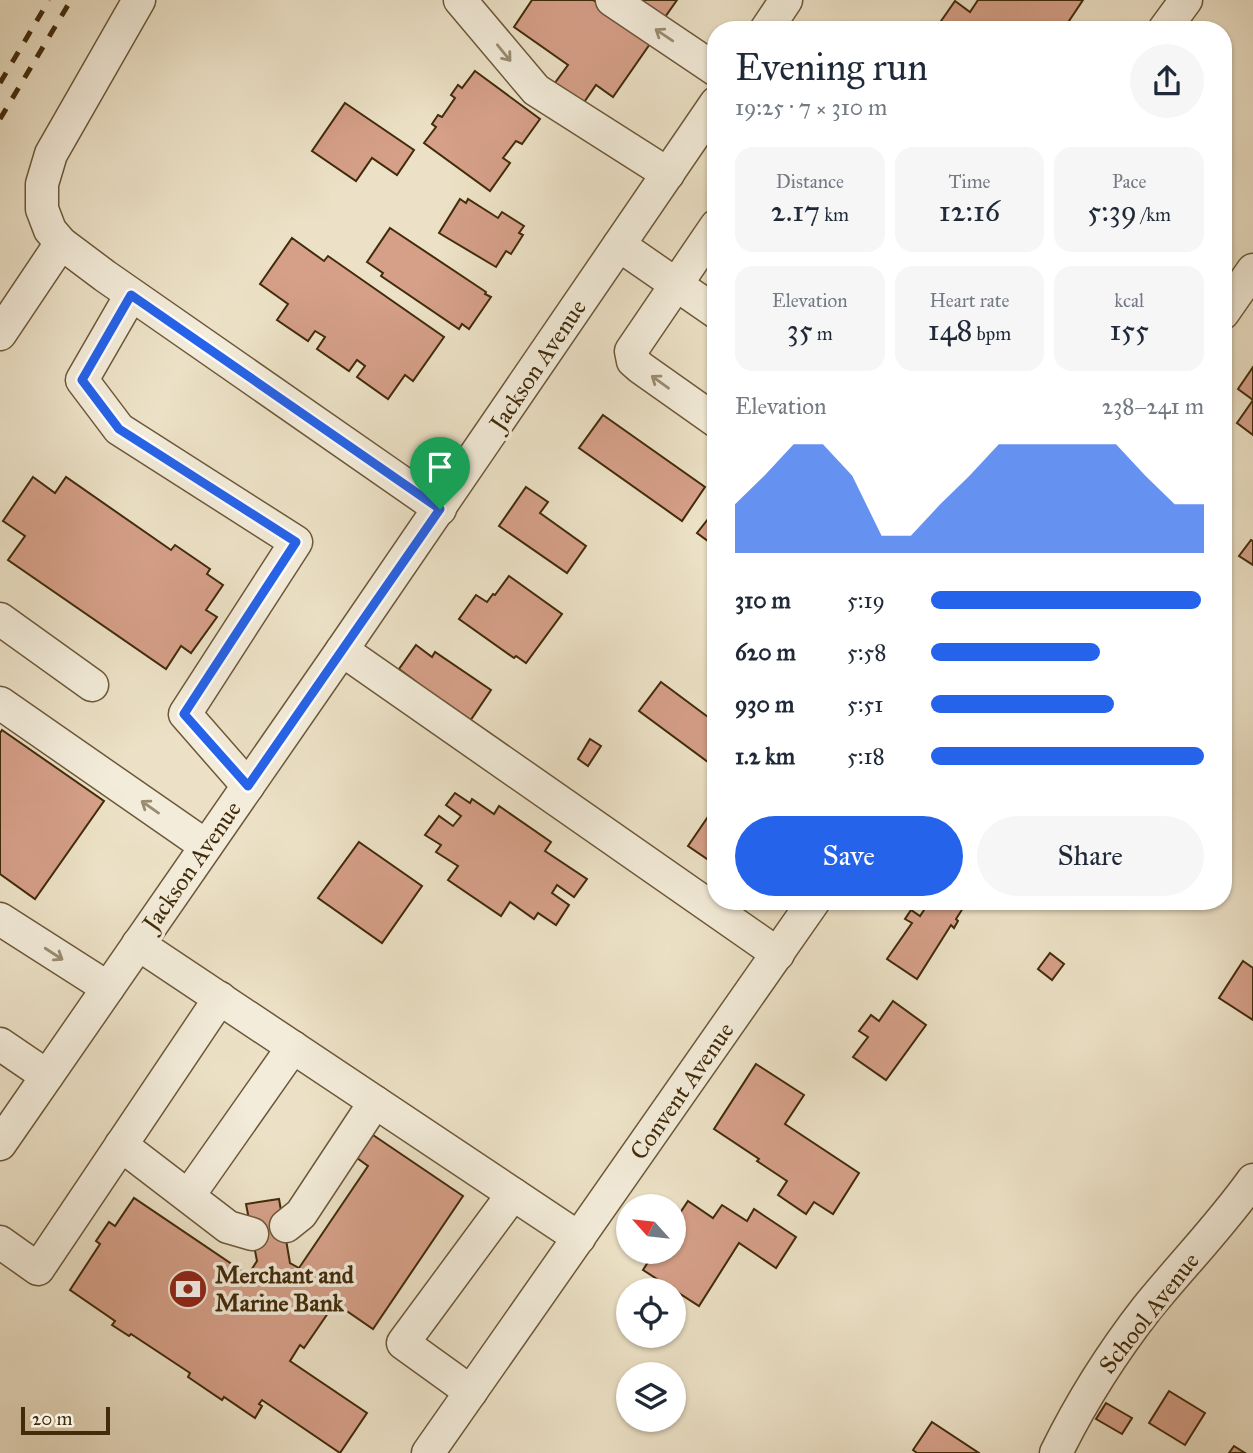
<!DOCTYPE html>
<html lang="en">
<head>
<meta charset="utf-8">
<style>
	:root { --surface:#fff; --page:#f6f6f7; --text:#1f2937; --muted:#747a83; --accent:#2563eb }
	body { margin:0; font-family:"IM FELL Great Primer",serif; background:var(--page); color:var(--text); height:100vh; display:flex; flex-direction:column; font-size:26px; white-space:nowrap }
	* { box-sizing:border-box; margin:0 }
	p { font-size:23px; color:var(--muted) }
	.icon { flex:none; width:38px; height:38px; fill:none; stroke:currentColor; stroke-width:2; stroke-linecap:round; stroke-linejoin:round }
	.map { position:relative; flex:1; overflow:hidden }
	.sheet { position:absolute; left:707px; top:21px; width:525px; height:889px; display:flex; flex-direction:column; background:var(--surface); border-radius:28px; box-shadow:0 2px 5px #0004 }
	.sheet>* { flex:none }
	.needle { width:46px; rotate:297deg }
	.controls { position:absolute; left:616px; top:1194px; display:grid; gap:14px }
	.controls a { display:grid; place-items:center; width:70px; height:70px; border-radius:50%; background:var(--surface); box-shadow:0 2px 5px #0004; font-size:35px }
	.scale { position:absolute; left:21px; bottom:18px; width:89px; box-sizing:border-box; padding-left:7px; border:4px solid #412b0a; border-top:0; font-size:19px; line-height:24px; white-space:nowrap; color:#412b0a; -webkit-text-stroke:5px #f3ecda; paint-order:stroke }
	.pin { position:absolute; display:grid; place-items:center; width:60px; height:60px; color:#fff; margin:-72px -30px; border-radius:50% 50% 50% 0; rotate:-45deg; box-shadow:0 0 7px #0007 }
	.pin .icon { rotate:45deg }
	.round { display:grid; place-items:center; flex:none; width:74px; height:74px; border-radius:37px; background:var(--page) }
	.headline { display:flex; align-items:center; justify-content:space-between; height:119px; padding:0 28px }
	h1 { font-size:38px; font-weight:600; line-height:52px }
	.metrics { display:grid; grid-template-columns:repeat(3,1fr); gap:10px; height:119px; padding:7px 28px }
	.metrics div { display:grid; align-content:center; border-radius:18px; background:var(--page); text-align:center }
	.metrics b { font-size:30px; font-weight:600 }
	.metrics small { font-size:19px; font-weight:400 }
	.metrics p { font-size:19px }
	.chart { height:196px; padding:14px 28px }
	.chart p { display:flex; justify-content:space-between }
	.chart svg { width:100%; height:126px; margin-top:7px; fill:var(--accent); opacity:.7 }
	.button { display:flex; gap:14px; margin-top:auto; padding:14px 28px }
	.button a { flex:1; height:80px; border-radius:42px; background:var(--accent); color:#fff; font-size:28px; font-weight:600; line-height:80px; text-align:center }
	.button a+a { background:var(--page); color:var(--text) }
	ul { padding:0 28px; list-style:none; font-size:23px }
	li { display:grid; grid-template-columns:112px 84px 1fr; align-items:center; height:52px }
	li i { height:18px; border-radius:9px; background:var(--accent) }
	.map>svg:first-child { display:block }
	.building { fill:#d59f88; stroke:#412b0a; stroke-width:2 }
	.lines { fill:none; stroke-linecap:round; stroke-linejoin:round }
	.minor-casing { stroke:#6c5839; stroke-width:35 }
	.minor { stroke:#f3ecda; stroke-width:32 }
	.rail { stroke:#412b0a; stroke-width:5; stroke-dasharray:12 12; stroke-linecap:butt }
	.oneway { stroke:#9a8c72 }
	.route-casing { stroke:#fff; stroke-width:14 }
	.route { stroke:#2563eb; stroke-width:9 }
	.labels { text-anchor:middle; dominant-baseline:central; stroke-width:7; stroke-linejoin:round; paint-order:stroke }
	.street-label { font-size:24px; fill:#412b0a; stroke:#f3ecda }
	.poi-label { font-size:24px; font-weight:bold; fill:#412b0a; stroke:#f3ecda; text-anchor:start }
</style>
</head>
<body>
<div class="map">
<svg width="1253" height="1453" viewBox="0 0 1253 1453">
	<rect width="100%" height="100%" fill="#ece1c6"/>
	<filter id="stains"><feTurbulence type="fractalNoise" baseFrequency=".00286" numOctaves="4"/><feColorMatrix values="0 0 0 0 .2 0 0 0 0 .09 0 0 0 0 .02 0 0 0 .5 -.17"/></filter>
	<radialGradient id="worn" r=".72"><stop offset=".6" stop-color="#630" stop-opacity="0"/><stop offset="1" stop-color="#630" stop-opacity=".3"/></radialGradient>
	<!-- building -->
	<g class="building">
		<polygon points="532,0 593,0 652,41 613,97 596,85 578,111 549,91 568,65 514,27"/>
		<polygon points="619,0 677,0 663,20"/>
		<polygon points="978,0 1083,0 1063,30 948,30 939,24 955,1 970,12"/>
		<polygon points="475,71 540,119 522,144 516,141 503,158 510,163 490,191 424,143 436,127 432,124 438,115 442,117 455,98 451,95 458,85 462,88"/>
		<polygon points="345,103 414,150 397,175 372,158 356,181 312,151"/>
		<polygon points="460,199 466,203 468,199 498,218 502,212 524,226 519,233 523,235 511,254 506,251 496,267 439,233"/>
		<polygon points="390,228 486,292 485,294 491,297 469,329 462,324 459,329 381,276 383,273 367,262"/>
		<polygon points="292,238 324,261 328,256 444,337 413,381 405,375 388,399 357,377 365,366 357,360 349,371 317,349 325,337 315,331 308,341 277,320 288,304 260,284"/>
		<polygon points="1253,367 1253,435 1237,423 1253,400 1238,389"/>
		<polygon points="603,415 705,487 682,521 579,448"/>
		<polygon points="33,477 55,493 66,477 171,550 175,545 210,569 207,574 223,585 206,610 217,617 191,653 181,646 166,669 8,560 25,536 3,521"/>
		<polygon points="526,487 548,502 540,513 586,546 567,573 499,526"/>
		<polygon points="716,509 716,547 697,533"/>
		<polygon points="1251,540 1253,541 1253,565 1239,556"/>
		<polygon points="509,576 562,614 526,663 516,656 514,658 459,619 476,595 487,602 493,594 495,595"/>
		<polygon points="416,645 432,657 435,652 491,690 468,724 412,685 415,681 399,669"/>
		<polygon points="661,682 716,723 716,768 639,711"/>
		<polygon points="2,730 104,801 35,899 0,874 0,733"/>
		<polygon points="590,739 601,746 588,766 578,759"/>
		<polygon points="455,793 470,803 472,799 494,814 499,806 551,842 545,851 587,879 574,897 557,885 552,893 569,905 556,925 538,913 534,919 510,902 501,916 448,880 458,866 436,852 441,845 425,835 439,816 453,826 461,816 446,805"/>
		<polygon points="716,805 716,865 688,846"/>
		<polygon points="359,842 422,886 382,943 318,898"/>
		<polygon points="930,901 953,901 963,908 956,919 958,921 954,928 951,925 917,979 887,959 912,923 905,919 911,910 920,916"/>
		<polygon points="1050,953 1064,964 1052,980 1038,969"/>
		<polygon points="1243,961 1253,968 1253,1020 1219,998"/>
		<polygon points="893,1001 926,1025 886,1080 853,1057 868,1037 859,1031 871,1015 879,1021"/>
		<polygon points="756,1064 804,1095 785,1124 859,1173 833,1214 814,1202 806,1214 778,1195 787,1181 757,1161 759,1159 714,1129"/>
		<polygon points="373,1135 463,1196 373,1329 335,1303 304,1348 300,1345 290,1361 367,1413 340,1453 262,1400 259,1404 262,1406 255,1418 224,1397 222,1400 188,1377 190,1373 131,1334 129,1336 112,1325 115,1321 70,1290 100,1244 96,1241 109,1222 115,1226 134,1198 248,1275 257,1261 246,1204 279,1199 290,1263 299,1268 368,1166 357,1158"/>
		<polygon points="688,1201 713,1218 722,1205 747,1221 754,1209 796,1237 776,1268 739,1243 699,1306 643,1270 655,1251 674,1251 674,1222"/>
		<polygon points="1169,1391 1205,1413 1185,1445 1149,1423"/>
		<polygon points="1106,1403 1132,1418 1122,1434 1096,1419"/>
		<polygon points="932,1422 979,1453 917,1453 913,1450"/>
		<polygon points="1234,1446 1245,1453 1229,1453"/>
	</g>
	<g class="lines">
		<!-- minor casing -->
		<g class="minor-casing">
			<g id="minor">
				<polyline points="139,0 51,154 42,184 42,209 50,230 61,243 105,276 440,509"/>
				<polyline points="460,0 536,90 668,174"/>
				<polyline points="612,0 716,70"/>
				<polyline points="766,30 786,0"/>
				<polyline points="1164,30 1186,0"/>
				<polyline points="716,226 631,351 633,361 641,368 716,421"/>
				<polyline points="619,245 716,312"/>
				<polyline points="131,295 82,380 119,429 296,542 185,714 248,786"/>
				<polyline points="1223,313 1253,270"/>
				<polyline points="0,334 61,243"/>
				<polyline points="0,619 92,685"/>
				<polyline points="342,650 778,954"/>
				<polyline points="0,703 206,846"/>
				<polyline points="0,919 108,988"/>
				<polyline points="138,944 513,1194"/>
				<polyline points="0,1044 47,1076"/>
				<polyline points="0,1144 342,650 716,103"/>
				<polyline points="121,1145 228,1227 252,1234"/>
				<polyline points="189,1195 293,1047"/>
				<polyline points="286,1226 301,1214 375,1102"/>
				<polyline points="0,1242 38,1269 220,998"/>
				<polyline points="471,1392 403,1343 513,1194 579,1238"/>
				<polyline points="428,1453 814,901"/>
				<path d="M1056,1453C1081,1402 1112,1353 1147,1308C1182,1265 1221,1225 1253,1180"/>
			</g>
		</g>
		<!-- minor -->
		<use href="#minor" class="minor"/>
		<!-- rail -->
		<g class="rail">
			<polyline points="0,83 49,0"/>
			<polyline points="0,119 71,0"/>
		</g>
	</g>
	<!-- one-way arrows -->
	<defs><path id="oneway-shaft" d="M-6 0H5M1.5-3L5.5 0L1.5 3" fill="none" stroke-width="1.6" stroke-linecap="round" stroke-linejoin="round" transform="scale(1.75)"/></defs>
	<g class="oneway">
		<use href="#oneway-shaft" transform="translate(664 35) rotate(-146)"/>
		<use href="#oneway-shaft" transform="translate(504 53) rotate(51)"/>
		<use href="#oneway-shaft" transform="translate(660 382) rotate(-144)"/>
		<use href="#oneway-shaft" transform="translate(150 807) rotate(-145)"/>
		<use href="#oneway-shaft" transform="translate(54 954) rotate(33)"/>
	</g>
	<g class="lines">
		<!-- route casing -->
		<g class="route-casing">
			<polygon id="route" points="131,295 440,509 248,786 184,714 296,542 119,429 82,380"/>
		</g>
		<!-- route -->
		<use href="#route" class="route"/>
	</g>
	<!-- icons -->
	<defs>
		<g id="bank-disc" transform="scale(2.0125)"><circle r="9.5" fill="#8f2418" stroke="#f3ecda"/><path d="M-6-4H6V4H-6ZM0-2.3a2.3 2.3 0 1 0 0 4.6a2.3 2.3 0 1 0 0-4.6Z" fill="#fff"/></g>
	</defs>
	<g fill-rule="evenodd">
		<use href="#bank-disc" x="188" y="1289"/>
	</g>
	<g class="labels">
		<!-- street labels -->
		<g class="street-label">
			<text transform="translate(538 365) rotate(-56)">Jackson Avenue</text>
			<text transform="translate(192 866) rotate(-55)">Jackson Avenue</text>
			<text transform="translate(682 1091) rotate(-55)">Convent Avenue</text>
			<text transform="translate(1149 1313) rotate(-52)">School Avenue</text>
		</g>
		<!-- poi labels -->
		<g class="poi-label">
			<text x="215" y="1275">Merchant and<tspan x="215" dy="28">Marine Bank</tspan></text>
		</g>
	</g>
	<rect width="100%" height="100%" filter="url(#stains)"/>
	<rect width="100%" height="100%" fill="url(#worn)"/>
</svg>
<div class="controls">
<a><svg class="needle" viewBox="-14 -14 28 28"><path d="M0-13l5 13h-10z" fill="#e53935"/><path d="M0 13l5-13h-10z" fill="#747a83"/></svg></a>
<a><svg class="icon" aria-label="locate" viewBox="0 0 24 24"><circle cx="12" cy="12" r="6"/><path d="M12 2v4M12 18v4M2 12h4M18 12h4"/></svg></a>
<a><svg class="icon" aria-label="layers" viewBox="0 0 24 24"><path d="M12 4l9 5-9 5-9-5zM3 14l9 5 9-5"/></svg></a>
</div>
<div class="scale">20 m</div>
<div class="pin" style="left:440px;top:509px;background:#1e9e55"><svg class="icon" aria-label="arrive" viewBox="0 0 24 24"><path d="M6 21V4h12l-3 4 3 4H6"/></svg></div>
<section class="sheet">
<div class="headline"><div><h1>Evening run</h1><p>19:25 · 7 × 310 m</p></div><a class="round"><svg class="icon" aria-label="share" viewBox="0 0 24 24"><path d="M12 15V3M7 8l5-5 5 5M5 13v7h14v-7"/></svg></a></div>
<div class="metrics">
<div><p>Distance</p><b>2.17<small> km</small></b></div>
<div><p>Time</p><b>12:16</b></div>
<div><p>Pace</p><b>5:39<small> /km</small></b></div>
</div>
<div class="metrics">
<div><p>Elevation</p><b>35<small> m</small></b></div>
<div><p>Heart rate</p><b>148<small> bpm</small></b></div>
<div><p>kcal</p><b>155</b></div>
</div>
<div class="chart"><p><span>Elevation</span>238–241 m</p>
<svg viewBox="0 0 160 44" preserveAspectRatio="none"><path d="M0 44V27L10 17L20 6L30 6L40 17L50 38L60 38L70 27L80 17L90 6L100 6L110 6L120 6L130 6L140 17L150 27L160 27V44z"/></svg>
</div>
<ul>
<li><b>310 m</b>5:19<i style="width:99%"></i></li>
<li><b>620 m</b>5:58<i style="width:62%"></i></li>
<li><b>930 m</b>5:51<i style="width:67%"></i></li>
<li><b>1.2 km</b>5:18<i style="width:100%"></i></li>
</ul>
<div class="button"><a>Save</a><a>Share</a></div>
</section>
</div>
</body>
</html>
